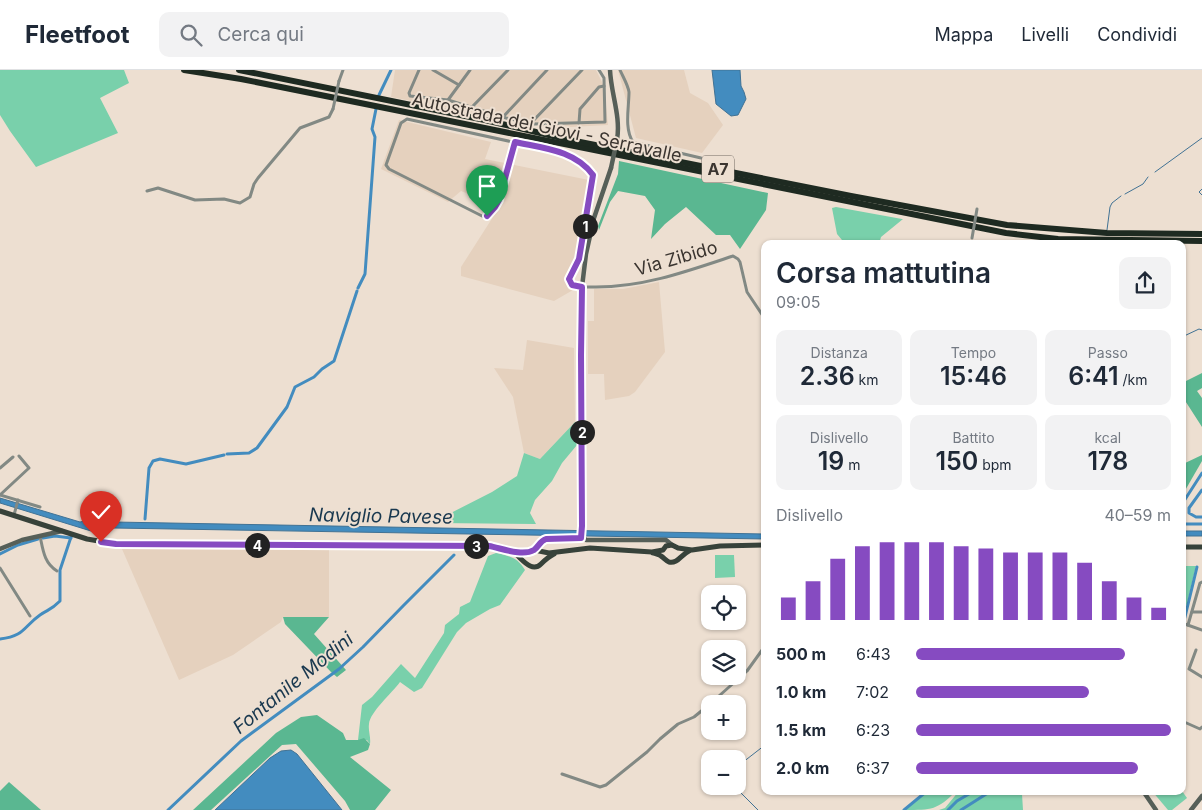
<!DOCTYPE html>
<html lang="it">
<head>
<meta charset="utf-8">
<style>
	:root { --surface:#fff; --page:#f2f2f3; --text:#1f2937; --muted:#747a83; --line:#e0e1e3; --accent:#864bc1 }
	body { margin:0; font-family:Inter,sans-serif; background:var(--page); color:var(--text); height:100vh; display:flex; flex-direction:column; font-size:19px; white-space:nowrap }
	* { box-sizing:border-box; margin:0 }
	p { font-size:16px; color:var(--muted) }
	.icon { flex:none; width:28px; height:28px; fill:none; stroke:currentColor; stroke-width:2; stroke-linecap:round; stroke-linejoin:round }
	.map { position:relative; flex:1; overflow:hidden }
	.sheet { position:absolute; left:761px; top:170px; width:425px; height:555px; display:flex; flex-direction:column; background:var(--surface); border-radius:10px; box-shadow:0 1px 4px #0004 }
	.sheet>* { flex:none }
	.buttons { position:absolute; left:701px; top:515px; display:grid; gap:10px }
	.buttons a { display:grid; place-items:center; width:45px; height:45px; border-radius:10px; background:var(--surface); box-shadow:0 1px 4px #0004; font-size:25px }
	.pin { position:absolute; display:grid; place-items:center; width:42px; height:42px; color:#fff; margin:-51px -21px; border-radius:50% 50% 50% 0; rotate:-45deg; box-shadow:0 0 5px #0007 }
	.pin .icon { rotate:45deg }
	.km { position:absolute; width:25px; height:25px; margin:-12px; border-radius:50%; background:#222; color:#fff; font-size:14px; line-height:25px; text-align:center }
	.round { display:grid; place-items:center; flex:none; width:52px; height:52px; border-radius:10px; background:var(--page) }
	.overview { display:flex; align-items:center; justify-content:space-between; height:85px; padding:0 15px }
	h1 { font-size:28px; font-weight:600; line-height:38px }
	.figures { display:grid; grid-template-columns:repeat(3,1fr); gap:8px; height:85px; padding:5px 15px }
	.figures div { display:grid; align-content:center; border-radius:10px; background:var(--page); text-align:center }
	.figures b { font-size:25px; font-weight:600 }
	.figures small { font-size:14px; font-weight:400 }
	.figures p { font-size:14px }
	.chart { height:140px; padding:10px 15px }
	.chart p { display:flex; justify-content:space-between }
	.chart svg { width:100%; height:90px; margin-top:5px; stroke:var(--accent); stroke-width:6 }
	ul { padding:0 15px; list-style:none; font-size:16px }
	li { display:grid; grid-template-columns:80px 60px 1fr; align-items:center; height:38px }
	li i { height:12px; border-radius:6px; background:var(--accent) }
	header { display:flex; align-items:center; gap:30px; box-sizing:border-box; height:70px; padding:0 25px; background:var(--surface); border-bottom:1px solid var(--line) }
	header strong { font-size:24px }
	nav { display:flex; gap:28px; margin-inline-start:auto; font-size:18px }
	.search { width:350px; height:45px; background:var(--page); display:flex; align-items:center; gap:12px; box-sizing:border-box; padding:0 18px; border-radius:10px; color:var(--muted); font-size:19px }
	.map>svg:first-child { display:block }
	.built { fill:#e5d1be }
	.green { fill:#79d0ab }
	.forest { fill:#5ab791 }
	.water { fill:#438cbf; stroke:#417294 }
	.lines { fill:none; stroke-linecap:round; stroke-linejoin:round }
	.stream { stroke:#417294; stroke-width:1 }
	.canal { stroke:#438cbf; stroke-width:3 }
	.street { stroke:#828984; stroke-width:3 }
	.secondary { stroke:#565f58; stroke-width:4.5 }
	.primary { stroke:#37423a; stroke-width:5 }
	.highway { stroke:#1e2a21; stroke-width:6 }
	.street-bridge { stroke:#828984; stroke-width:3 }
	.secondary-bridge { stroke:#565f58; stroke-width:4.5 }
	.route-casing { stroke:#fff; stroke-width:10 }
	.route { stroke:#864bc1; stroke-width:6 }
	.labels { text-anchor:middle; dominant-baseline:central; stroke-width:4; stroke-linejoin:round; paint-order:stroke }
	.shield { fill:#eddfd1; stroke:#706860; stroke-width:1 }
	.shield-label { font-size:16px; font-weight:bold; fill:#3b3530 }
	.street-label { font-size:18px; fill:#3b3530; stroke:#eddfd1 }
	.water-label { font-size:19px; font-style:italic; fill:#19384f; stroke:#eddfd1 }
</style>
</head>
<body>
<header>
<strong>Fleetfoot</strong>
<div class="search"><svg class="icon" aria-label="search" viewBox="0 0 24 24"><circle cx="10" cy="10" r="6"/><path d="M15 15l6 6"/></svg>Cerca qui</div>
<nav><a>Mappa</a><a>Livelli</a><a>Condividi</a></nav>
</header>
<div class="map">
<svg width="1202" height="740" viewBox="0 0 1202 740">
	<rect width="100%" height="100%" fill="#eddfd1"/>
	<!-- built -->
	<g class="built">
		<polygon points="395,0 596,0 604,16 608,55 552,58 391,27"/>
		<polygon points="618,0 684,0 690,23 708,33 723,55 702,83 636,68"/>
		<polygon points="399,50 491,72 485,89 589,110 578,183 568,208 573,220 554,231 461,206 461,197 500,136 461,121 448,132 381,99"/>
		<polygon points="659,212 665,282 635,322 629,326 605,330 604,304 588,304 588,251 594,251 594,219 623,219"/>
		<polygon points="527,270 574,278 575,352 540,389 524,383 513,327 494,298 523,300"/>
		<polygon points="122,479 329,480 329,547 283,547 281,552 233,585 179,610"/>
	</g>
	<!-- green -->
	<g class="green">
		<polygon points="0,0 124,0 129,13 100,28 118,63 36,97 10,61 0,45"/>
		<polygon points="836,137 902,149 903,149 881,167 879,174 865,174 842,170 837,164 832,138"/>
		<polygon points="575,352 577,375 562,393 552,411 535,430 530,443 536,454 437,453 439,449 492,422 517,406 524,383 540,389"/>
		<path d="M496,483C510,486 518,488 525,500L500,535L490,539L466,553L457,562L422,618L414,622L400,612C392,623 370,642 369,654C368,661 371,667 370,674L367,670H358L362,635L372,627L401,594L415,608L444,563L445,555L459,544L460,537L470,532L488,486Z"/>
		<polygon points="715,485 734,485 735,507 715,508"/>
		<polygon points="1183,496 1196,496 1183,550 1182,550"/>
		<path d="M928,721H956C938,740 931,740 905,740Z"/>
		<polygon points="959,721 1020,721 1022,724 1023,740 939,740 945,738"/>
		<polygon points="1152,721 1182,721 1187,728 1172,740 1168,740"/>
	</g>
	<!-- forest -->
	<g class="forest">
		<polygon points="619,91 768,123 766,140 740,179 730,165 716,165 686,137 665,154 651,169 655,140 645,126 618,121 610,132 599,160 598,156 618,104"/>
		<polygon points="1202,303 1202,318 1197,321 1202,328 1202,357 1184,329 1183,329 1182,313"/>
		<polygon points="1202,385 1202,391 1183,424 1183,394"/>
		<polygon points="283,547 329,547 314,564 346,600 337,607 331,602 285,554"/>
		<polygon points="317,645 343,663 346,670 358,670 364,668 370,674 368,680 350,687 391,720 375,740 350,740 345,731 296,674 282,675 211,740 193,740 276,663 301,647"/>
		<polygon points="9,712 41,740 0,740 0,721"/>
	</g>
	<!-- water -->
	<g class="water">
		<polygon points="712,0 740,0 741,16 744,22 746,29 738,45 731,46 716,34"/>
		<polygon points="0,428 80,452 93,449 114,452 765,464 765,469 114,458 91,461 0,433"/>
		<polygon points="1182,461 1202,461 1202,466 1183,466"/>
		<polygon points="291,680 297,684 342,740 215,740 270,688 281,681"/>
	</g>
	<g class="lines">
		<!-- stream -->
		<g class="stream">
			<polyline points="1155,102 1202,68"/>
			<polyline points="1202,119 1199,122 1202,125"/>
			<polyline points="1125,124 1143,114 1148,107"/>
			<polyline points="1107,160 1110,137 1112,133 1121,126"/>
			<polyline points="1182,267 1199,259 1202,260"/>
			<polyline points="738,696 765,675"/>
			<polyline points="734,716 758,740"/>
		</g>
		<!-- canal -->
		<g class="canal">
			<polyline points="379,25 391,0"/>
			<polyline points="358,218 365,204 375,67 372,59 376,39"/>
			<polyline points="227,384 249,383 257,378 287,337 295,317 314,307 322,299 334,291 357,221"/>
			<polyline points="1202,420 1189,438 1189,443 1196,447 1202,447"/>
			<polyline points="1182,431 1184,431 1202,403"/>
			<polyline points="145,449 149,398 153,391 160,389 186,394 224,385"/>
			<polyline points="1182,454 1202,454"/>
			<polyline points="43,468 55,466 71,468"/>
			<polyline points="0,484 18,475 38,469"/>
			<polyline points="1184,551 1197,497"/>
			<path d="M0,569C25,566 23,557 40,545C49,539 51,540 60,531V500L71,467"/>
			<polyline points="168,740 241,671 339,599 363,577 403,536 454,485"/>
			<polyline points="904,740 927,721"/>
			<polyline points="948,740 957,731 974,721"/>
			<polyline points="961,740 991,721"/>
		</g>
		<!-- street -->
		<g class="street">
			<polyline points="419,0 409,23 410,26 448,30 506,48 534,54 605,52 604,8 599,0"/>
			<polyline points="433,0 459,15"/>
			<path d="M620,0C623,7 628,15 629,22C629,37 624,59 633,72L701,88"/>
			<polyline points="339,11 343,0"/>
			<polyline points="448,30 470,0"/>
			<polyline points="472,37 508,0"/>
			<polyline points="503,47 547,0"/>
			<polyline points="531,53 582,0"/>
			<polyline points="579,53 580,39 599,17 604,16"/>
			<path d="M515,72L499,130L495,137L484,147L389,99L386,95L401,53L407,49L559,82L575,88L592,103L593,108L579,189L570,205V212C577,218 587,217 596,217C644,217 688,201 733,186L738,189L740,192L747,222L765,249"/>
			<polyline points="147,121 158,118 195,130 224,129 240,133 250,127 254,114 258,108 300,58 329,47 333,39"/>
			<polyline points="0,398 13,387"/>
			<polyline points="0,425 29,398 19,386"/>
			<polyline points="0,425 40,437"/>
			<polyline points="14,445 18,430"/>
			<path d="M40,466C43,480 44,493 57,501"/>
			<polyline points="0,498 30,546"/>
			<polyline points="1192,542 1202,542"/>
			<polyline points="1182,553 1202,560"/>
			<polyline points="1188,555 1200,513 1202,512"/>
			<polyline points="1196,580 1189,599 1202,607"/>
			<polyline points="710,634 747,601 765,576"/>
			<polyline points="1182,651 1200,659 1202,657"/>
			<polyline points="562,704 600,717 606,715 647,682 660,669 678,654 694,647 710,634"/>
		</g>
		<!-- secondary -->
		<g class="secondary">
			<path d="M610,0C611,24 621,46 617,70"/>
			<polyline points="582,466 581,267 582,217 586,184 594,148 611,98"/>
			<polyline points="582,466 586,470 666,470 672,475"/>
			<polyline points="0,479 22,470 62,461"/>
			<polyline points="534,480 541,471 546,469 580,469 582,466"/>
			<polyline points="1143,721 1156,740"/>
			<polyline points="1191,740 1202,726"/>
		</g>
		<!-- primary -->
		<g class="primary">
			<polyline points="0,441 87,469 116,474 489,476 521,482 534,480 549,483 590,478 652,482 663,480 666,476 672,475 678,478 692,480 720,476 765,475"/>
			<polyline points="1182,477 1202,477"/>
			<path d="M513,482C521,487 531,504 541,494C545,490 548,487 554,484"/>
			<path d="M653,483C654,483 660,485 661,486C666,489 668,495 676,491C680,489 683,484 689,481"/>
		</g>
		<!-- highway -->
		<g class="highway">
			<polyline points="184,0 241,9 1006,163 1058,169 1202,171"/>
			<polyline points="239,0 485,50 570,70 851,126 1007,155 1107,163 1202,164"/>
		</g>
		<!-- street-bridge -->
		<g class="street-bridge">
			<polyline points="333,39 339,11"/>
			<polyline points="972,168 977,139"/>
		</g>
		<!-- secondary-bridge -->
		<polyline class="secondary-bridge" points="611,98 617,70"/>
	</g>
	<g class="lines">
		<!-- route casing -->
		<g class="route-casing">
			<path id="route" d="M101,472L116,474L489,476C501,478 522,487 534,480C539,476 540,471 546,469L581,468L582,456L581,285L582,217L572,215L569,209L579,189L593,105C575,80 542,78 515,72L499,130L495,137L487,146"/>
		</g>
		<!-- route -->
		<use href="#route" class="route"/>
	</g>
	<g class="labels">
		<!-- shield labels -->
		<rect class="shield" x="702" y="85.5" width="32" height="27" rx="4"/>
		<g class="shield-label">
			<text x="718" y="99">A7</text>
		</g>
		<!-- street labels -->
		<g class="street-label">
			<text transform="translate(547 57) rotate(12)">Autostrada dei Giovi - Serravalle</text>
			<text transform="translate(676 188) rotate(-16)">Via Zibido</text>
		</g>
		<!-- water labels -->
		<g class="water-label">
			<text transform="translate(381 446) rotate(1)">Naviglio Pavese</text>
			<text transform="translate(293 613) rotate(-39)">Fontanile Modini</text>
		</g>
	</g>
</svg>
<div class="buttons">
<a><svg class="icon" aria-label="locate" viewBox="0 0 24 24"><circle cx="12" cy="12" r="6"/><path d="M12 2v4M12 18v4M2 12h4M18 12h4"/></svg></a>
<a><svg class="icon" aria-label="layers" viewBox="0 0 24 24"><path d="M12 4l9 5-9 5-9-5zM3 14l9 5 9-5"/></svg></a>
<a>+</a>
<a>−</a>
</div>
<div class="pin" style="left:487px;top:146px;background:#1e9e55"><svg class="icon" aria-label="arrive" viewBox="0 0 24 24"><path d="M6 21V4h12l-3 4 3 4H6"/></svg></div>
<div class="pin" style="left:101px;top:472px;background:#d93025"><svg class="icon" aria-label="check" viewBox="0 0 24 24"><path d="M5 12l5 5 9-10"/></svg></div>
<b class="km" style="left:585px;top:156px">1</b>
<b class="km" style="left:582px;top:362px">2</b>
<b class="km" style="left:476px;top:476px">3</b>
<b class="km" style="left:257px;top:475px">4</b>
<section class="sheet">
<div class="overview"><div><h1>Corsa mattutina</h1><p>09:05</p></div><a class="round"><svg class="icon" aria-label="share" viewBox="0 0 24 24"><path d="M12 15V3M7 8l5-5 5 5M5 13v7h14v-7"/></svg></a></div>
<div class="figures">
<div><p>Distanza</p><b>2.36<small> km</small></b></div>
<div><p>Tempo</p><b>15:46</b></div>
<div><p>Passo</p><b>6:41<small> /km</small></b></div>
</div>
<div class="figures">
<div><p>Dislivello</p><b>19<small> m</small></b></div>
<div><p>Battito</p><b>150<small> bpm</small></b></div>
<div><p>kcal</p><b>178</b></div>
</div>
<div class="chart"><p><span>Dislivello</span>40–59 m</p>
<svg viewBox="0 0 160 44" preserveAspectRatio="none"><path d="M5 44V33M15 44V25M25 44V14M35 44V8M45 44V6M55 44V6M65 44V6M75 44V8M85 44V9M95 44V11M105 44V11M115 44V11M125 44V16M135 44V25M145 44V33M155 44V38"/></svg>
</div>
<ul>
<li><b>500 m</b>6:43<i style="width:82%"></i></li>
<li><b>1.0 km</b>7:02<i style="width:68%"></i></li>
<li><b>1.5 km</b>6:23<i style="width:100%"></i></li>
<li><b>2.0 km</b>6:37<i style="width:87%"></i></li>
</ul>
</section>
</div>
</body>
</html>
